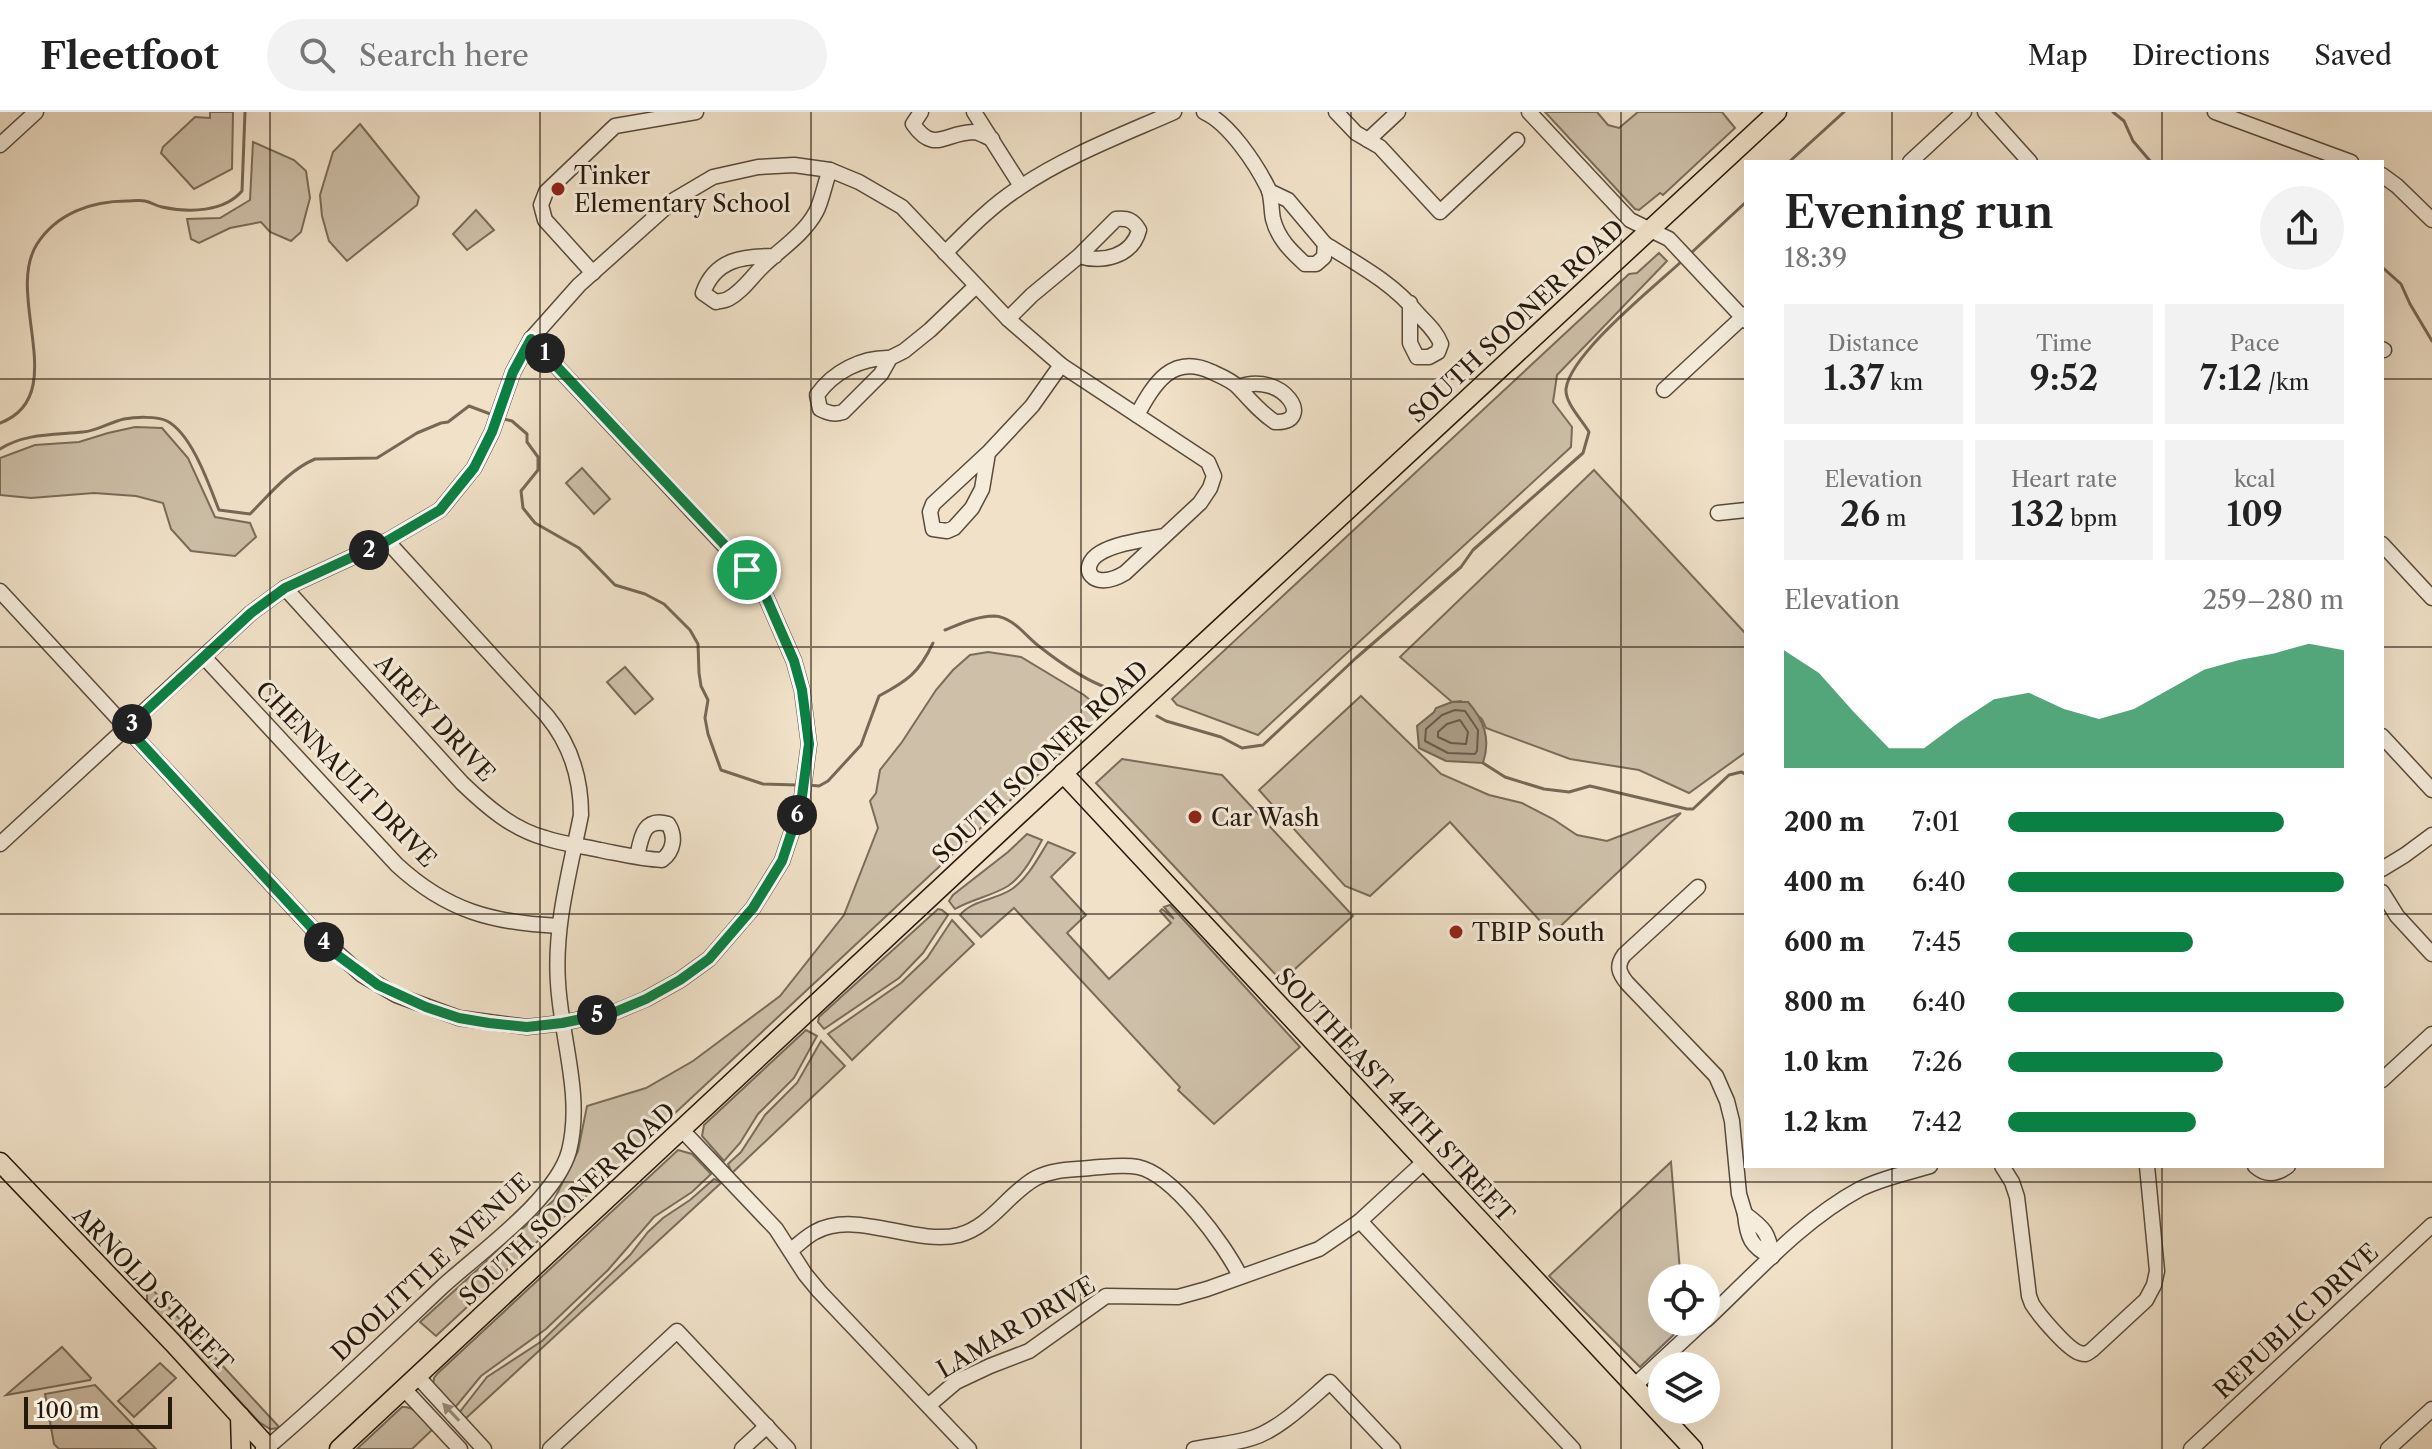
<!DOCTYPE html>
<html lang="en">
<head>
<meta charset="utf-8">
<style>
	:root { --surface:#fff; --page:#f2f2f2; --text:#222; --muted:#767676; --line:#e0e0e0; --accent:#0b8043 }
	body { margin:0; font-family:"Libre Caslon Text",serif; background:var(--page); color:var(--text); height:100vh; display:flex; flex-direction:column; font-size:30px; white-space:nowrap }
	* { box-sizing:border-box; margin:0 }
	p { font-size:26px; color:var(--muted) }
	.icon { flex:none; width:44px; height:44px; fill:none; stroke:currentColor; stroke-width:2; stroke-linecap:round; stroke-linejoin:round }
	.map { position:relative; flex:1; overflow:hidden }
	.drawer { position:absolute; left:1744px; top:48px; width:640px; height:1008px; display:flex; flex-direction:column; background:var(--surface); border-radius:0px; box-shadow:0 8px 32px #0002 }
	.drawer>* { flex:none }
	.fabs { position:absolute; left:1648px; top:1152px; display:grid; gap:16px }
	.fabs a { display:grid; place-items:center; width:72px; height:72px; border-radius:50%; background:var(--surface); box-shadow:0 8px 32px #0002; font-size:40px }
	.scale { position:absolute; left:24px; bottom:20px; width:148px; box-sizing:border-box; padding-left:8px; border:4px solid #25190c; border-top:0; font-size:22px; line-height:28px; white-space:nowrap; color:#25190c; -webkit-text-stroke:6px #f5ecdb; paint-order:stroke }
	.pin { position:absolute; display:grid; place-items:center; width:68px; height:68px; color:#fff; margin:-34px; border:4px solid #fff; border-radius:50%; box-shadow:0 2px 8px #0007 }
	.km { position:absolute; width:40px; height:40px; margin:-20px; border-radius:50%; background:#222; color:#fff; font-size:22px; line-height:40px; text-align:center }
	.round { display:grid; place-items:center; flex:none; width:84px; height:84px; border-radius:42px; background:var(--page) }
	.overview { display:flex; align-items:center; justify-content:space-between; height:136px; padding:0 40px }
	h1 { font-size:44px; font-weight:600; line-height:60px }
	.figures { display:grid; grid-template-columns:repeat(3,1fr); gap:12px; height:136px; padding:8px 40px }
	.figures div { display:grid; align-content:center; border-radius:0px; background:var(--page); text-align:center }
	.figures b { font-size:34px; font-weight:600 }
	.figures small { font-size:22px; font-weight:400 }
	.figures p { font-size:22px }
	.chart { height:224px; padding:16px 40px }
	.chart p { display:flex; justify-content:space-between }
	.chart svg { width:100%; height:144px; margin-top:8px; fill:var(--accent); opacity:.7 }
	ul { padding:0 40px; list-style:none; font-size:26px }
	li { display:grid; grid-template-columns:128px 96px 1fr; align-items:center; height:60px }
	li i { height:20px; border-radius:10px; background:var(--accent) }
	header { display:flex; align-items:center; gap:48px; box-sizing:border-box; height:112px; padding:0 40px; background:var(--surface); border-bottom:2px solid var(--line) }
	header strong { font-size:38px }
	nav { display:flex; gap:44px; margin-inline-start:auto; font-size:28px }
	.search { width:560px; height:72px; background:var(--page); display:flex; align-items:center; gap:20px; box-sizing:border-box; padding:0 28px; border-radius:44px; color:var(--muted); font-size:30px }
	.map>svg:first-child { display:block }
	.green { fill:#cdbfa8; stroke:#796c5a; stroke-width:2 }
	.water { fill:#ab9d88; stroke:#756856; stroke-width:2 }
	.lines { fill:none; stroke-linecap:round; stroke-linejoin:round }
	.shore { stroke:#685b4a; stroke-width:2 }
	.stream { stroke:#756856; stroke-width:3 }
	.minor-casing { stroke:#584b3b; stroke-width:17 }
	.major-casing { stroke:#25190c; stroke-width:21 }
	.minor { stroke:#f5ecdb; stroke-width:14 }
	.major { stroke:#f0e1c8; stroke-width:18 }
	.oneway { fill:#978d7e }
	.route-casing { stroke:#fff; stroke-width:16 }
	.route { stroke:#0b8043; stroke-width:10 }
	.grid { fill:none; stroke:#25190c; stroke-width:2; stroke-opacity:0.55 }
	.poi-dot { fill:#8f2418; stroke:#f5ecdb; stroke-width:3 }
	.labels { text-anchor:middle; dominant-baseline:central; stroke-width:6; stroke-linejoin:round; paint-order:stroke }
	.poi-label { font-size:24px; fill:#25190c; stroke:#f5ecdb; text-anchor:start }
	.street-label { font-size:24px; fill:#25190c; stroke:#f5ecdb }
</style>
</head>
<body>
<header>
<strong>Fleetfoot</strong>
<div class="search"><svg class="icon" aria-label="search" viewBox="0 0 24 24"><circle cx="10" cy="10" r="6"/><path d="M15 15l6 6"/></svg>Search here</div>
<nav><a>Map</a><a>Directions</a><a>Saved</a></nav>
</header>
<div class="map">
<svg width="2432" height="1337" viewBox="0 0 2432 1337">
	<rect width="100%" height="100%" fill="#f0e1c8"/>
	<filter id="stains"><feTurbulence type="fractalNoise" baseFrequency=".0025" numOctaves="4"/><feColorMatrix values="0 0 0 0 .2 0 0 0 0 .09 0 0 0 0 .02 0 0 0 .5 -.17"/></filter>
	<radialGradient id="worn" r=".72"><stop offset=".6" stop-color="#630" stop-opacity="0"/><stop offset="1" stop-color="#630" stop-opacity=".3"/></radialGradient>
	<!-- green -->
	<g class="green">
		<polygon points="210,0 233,0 232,57 194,77 161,41 163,35 195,5 210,6"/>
		<polygon points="1545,0 1597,0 1608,13 1619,16 1638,0 1722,0 1735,16 1663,83 1660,81 1639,98 1635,97"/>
		<polygon points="360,12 419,85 417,93 347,149 329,129 322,104 320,83 333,40"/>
		<polygon points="253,30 294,48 306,59 310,86 301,120 291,129 270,120 261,110 230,116 199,131 191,127 187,107 220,106 250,88"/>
		<polygon points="476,98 494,118 467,138 453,122"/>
		<polygon points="1659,141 1667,149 1557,263 1553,290 1572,315 1571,335 1258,623 1177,593 1172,587 1629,162 1637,161"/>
		<polygon points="135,315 162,316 188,346 215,405 250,411 256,425 235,444 191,439 171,417 163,391 136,384 94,381 31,386 0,383 0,346 35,333 79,330 108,321"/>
		<polygon points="582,356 610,387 594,402 566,371"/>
		<polygon points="1594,358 1746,522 1746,640 1689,681 1639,658 1570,647 1486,616 1482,607 1461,589 1452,590 1400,545"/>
		<polygon points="988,540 1021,545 1084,583 1105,600 436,1224 420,1210 554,1088 578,1039 587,994 646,976 693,949 780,884 844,803 878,716 870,689 876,681 880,658 902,630 936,578 953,558 970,543"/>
		<polygon points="625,555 653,587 635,602 607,570"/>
		<polygon points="1361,584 1441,662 1489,683 1522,691 1553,707 1577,723 1607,729 1681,701 1552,822 1450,710 1370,784 1345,774 1259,678"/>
		<polygon points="1122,647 1222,663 1353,804 1285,866 1276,863 1096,671"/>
		<path d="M1027,722L1042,728C1033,744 1024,763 1008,774C992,784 972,787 955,797L949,789L953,783L1008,740Z"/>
		<path d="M1048,730L1075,741L1051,765L1086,803L1067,821L1109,867L1171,811L1160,799L1162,797L1174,807L1164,795L1170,793L1300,935L1214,1012L1178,978L1180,975L1014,796L981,825L960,803C972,788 996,788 1012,777C1028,766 1038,746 1048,730Z"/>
		<polygon points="938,797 942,798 948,803 923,841 899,866 824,917 818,910 819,905"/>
		<polygon points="952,808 974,832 852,948 828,922 901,871 927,846"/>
		<polygon points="806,918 817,924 794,966 758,1002 740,1031 724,1049 702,1024 704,1013"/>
		<polygon points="821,929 845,954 732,1061 728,1052 741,1040 765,1003 797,971"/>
		<polygon points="678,1038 692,1042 711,1062 692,1080 654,1105 608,1158 546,1217 481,1264 453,1298 433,1274 434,1266 438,1261"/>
		<polygon points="1671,1050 1680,1159 1687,1166 1662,1166 1662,1210 1687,1210 1640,1255 1549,1164"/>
		<polygon points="714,1067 722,1070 464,1308 459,1301 487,1265 542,1229 630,1143 648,1120 663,1106 690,1088"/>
		<polygon points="151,1176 280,1316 270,1317 259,1310 147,1190 147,1180"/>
		<polygon points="62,1235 91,1266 90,1268 6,1283"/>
		<polygon points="160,1251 176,1266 134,1305 118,1289"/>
		<polygon points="95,1273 156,1337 59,1337 54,1332 45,1282"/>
		<path d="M402,1295C416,1294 424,1307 433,1317L412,1337H357Z"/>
	</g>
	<!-- water -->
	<path class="water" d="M1452,590H1468C1484,608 1491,627 1483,651L1446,649L1419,636L1417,614L1434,600L1436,596Z"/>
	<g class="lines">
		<!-- shore -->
		<g class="shore">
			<polygon points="1455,598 1465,599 1478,618 1477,639 1475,642 1448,641 1425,629 1426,617 1442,603"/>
			<polygon points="1460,608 1468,620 1466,632 1451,631 1438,625 1438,620 1447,612"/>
		</g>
		<!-- stream -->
		<g class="stream">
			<polyline points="2113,0 2124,9 2133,29 2151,50"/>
			<polyline points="1789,50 1844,0"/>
			<polyline points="1690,142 1746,90"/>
			<polyline points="2382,155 2401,172 2410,192 2432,229"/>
			<polyline points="504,307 512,309 527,322 527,330 538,345 538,358 521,379 523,396 535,411 579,436 615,473 645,482 664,492 690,518 698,532 699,561 701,574 708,588 705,606 708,622 721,658 763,672 797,673"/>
			<path d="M0,311C72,284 4,184 37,132C57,101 92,89 127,89C132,89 140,88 145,89C151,90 156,94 162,95C189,101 224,100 242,79L245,0"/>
			<path d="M0,337C25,321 55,323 83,320C97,319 110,310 124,307C135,305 157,304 167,309C192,322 209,373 219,398L250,402C269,383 289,358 315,347L377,346L417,321L441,311L448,310L469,294L493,303"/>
			<path d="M945,518C960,512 977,504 994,504C1014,505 1025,524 1040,535C1059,550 1093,574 1116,578"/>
			<path d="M1157,604L1166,609L1221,625L1242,636L1263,633L1356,546L1461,455L1473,438L1583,341L1589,320C1582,308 1565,291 1566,277C1570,242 1654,175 1682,149"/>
			<polyline points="1483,651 1505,665 1544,677 1569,680 1590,674 1687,697 1693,697 1729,663 1741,660 1746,662"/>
			<path d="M808,673L819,674L828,669L861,633L879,584C907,569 919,561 933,531"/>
		</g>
		<!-- minor casing -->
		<g class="minor-casing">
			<g id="minor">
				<path d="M921,0L913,12C934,42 944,21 973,20C979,20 986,25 992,27"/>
				<polyline points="974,0 1021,74"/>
				<path d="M1204,0C1229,11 1256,52 1268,76C1272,85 1271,97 1273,107C1278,127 1291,139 1305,152H1316L1324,145L1325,132C1359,153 1393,171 1418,202C1427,212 1436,219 1441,232L1438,240L1429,245H1417L1410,231V191"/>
				<polyline points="1336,0 1356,21 1368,28"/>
				<polyline points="1398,0 1368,28 1380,35 1440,100 1517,28"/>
				<polyline points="1529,0 1630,108 1669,127 1746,209"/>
				<polyline points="1985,0 2030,50"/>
				<polyline points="2215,0 2351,50"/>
				<polyline points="0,33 36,0"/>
				<polyline points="1910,50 1964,0"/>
				<polyline points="2382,63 2397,74 2432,108"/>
				<polyline points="1269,79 1288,88 1325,132"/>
				<path d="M945,141C968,118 991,94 1019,76C1066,44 1122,23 1174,0"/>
				<path d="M775,144C743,144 715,147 703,181L716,190C719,189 724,189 728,187C743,179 752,164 764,153C782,136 804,122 816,100C822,89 825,70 830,58"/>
				<polyline points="593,161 545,108 541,93 546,80 615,14 696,0"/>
				<path d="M1008,207L1032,183L1079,144C1102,151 1132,145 1139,118C1133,108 1128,106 1116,107L1079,144"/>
				<polyline points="2382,237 2384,238"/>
				<path d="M890,246C862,245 833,260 817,283L820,297C828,301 834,303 843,300L881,262L890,246L904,239L930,218L976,174"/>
				<polyline points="1664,278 1746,202"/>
				<path d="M1137,303C1154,272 1172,241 1212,260C1221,264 1233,269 1239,276C1251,289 1261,301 1275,310C1316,312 1284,258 1238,275"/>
				<polyline points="988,341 933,392 930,400 933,417 947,419 954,416 972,396 982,377 988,341 1032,294 1061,253"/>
				<polyline points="1718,401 1746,398"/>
				<polyline points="2382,432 2432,486"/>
				<path d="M285,476L462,671C486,694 512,717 545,726C563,732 582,734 600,738C621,742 641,747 662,748C674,739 676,724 668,712C643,705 641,726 637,745"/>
				<polyline points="0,479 322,827 362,863 396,883 459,906 527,915 562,911 615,900 646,887 680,868 709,847 753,796 782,749 801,692 809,632 802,578 794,549 766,485 747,458 531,227"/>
				<path d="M204,545L397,753C447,799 493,811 559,814"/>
				<polyline points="2382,624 2432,678"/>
				<path d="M0,732L251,501L285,476L387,429L440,398L474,356L492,320L513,260L531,227L579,173L674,88L713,65L758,55L794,53L830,58L859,70L902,95L1008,207L1061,253L1208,350L1214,364L1210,376L1200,391L1125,461C1092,481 1077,455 1100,441C1117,431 1143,428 1163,424"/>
				<polyline points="2382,757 2405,743 2432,723"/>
				<path d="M1698,775L1624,843C1616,854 1619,861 1627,871L1716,964L1727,989L1732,1009L1739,1082L1745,1102"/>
				<polyline points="2382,780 2397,804 2432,842"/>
				<polyline points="2382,968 2432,922"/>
				<polyline points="681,1017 776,1117 805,1162 819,1179 969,1337"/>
				<path d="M2002,1054L2012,1070L2017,1085L2029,1184L2032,1192C2039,1203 2068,1238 2080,1241C2087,1243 2086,1242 2092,1238L2146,1188L2154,1173L2157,1159L2147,1054"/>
				<path d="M2255,1054C2266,1064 2277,1062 2288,1054"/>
				<path d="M1745,1102C1764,1116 1769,1121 1772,1145C1751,1135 1747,1125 1745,1102Z"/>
				<polyline points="1360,1109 1573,1337"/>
				<path d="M791,1138C799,1132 807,1124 815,1120C856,1097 914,1134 959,1123C992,1114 1008,1081 1036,1066C1053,1057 1071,1058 1090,1056C1105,1055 1123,1052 1138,1055C1173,1062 1225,1133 1240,1164"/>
				<path d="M1706,1208C1755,1162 1801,1109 1860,1077C1882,1066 1907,1061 1930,1054"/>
				<polyline points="417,1264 484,1337"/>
				<polyline points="1634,1274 1703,1210"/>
				<polyline points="404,1277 460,1337"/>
				<polyline points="929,1293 956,1270 990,1254 1029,1239 1106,1184 1178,1185 1207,1177 1319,1137 1360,1109 1425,1049"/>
				<path d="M268,1335C328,1284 385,1229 442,1175C479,1141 556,1087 569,1039C583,984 561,926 558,871C554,814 570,758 581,703C581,665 571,633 547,604L387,429"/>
				<polyline points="550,1337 677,1219 788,1337"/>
				<polyline points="742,1337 767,1314"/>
				<path d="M1194,1337C1213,1333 1233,1332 1252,1326C1279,1318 1308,1289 1330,1270L1393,1337"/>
				<polyline points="2191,1337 2432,1113"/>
				<polyline points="2388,1337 2432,1297"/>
			</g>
		</g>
		<!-- major casing -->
		<g class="major-casing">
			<g id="major">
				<polyline points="1063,661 1693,1337"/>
				<polyline points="0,1050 173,1231 268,1335 265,1337"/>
				<polyline points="240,1304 241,1337"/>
				<polyline points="339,1337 1014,707 1777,0"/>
			</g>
		</g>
		<!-- minor -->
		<use href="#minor" class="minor"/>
		<!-- major -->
		<use href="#major" class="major"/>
	</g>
	<!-- one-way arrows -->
	<defs><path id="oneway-solid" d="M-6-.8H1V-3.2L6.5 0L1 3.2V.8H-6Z" transform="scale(2)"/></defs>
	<use class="oneway" href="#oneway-solid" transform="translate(451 1300) rotate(-133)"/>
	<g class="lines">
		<!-- route casing -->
		<g class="route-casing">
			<polygon id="route" points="531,227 735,444 766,485 794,549 802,578 809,632 801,692 782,749 753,796 709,847 680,868 646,887 615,900 562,911 527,915 489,911 459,906 426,895 378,873 336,842 127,616 251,501 285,476 387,429 440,398 474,356 492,320 513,260"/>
		</g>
		<!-- route -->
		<use href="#route" class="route"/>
	</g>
	<!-- grid -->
	<path class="grid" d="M270,0V1337M540,0V1337M811,0V1337M1081,0V1337M1351,0V1337M1621,0V1337M1892,0V50M2162,0V50M0,267H1746M2382,267H2432M0,535H1746M2382,535H2432M0,802H1746M2382,802H2432M1892,1054V1337M2162,1054V1337M0,1070H2432"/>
	<!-- markers -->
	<g class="poi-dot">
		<circle cx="558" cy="77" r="8"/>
		<circle cx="1195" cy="705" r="8"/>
		<circle cx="1456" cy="820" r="8"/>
	</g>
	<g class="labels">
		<!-- poi labels -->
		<g class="poi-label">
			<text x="574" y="63">Tinker<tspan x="574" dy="28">Elementary School</tspan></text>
			<text x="1211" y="705">Car Wash</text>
			<text x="1472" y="820">TBIP South</text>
		</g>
		<!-- street labels -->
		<g class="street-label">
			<text transform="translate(1516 209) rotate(-43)">SOUTH SOONER ROAD</text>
			<text transform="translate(435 606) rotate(47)">AIREY DRIVE</text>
			<text transform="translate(1040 650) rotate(-43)">SOUTH SOONER ROAD</text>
			<text transform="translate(346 662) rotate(46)">CHENNAULT DRIVE</text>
			<text transform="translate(1395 983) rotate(47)">SOUTHEAST 44TH STREET</text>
			<text transform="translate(567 1092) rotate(-43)">SOUTH SOONER ROAD</text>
			<text transform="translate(431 1155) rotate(-43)">DOOLITTLE AVENUE</text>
			<text transform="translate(153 1177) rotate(46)">ARNOLD STREET</text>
			<text transform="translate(2296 1209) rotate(-43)">REPUBLIC DRIVE</text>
			<text transform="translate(1016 1215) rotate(-30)">LAMAR DRIVE</text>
		</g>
	</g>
	<rect width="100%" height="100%" filter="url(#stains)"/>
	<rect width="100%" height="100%" fill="url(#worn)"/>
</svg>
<div class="fabs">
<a><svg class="icon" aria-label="locate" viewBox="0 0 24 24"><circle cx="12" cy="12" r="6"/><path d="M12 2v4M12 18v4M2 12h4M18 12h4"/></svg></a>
<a><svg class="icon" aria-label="layers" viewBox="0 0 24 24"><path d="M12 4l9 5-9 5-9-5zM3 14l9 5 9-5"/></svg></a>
</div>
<div class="scale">100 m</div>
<div class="pin" style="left:747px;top:458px;background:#1e9e55"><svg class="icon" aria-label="arrive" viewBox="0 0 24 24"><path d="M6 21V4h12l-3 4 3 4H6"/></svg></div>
<b class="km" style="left:545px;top:241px">1</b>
<b class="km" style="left:369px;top:438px">2</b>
<b class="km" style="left:132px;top:612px">3</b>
<b class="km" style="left:324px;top:830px">4</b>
<b class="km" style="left:597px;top:903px">5</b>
<b class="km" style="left:797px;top:703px">6</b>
<section class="drawer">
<div class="overview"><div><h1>Evening run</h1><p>18:39</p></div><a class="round"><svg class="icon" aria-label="share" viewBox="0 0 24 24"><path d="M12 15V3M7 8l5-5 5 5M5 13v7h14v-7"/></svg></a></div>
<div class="figures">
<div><p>Distance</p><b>1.37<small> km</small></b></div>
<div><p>Time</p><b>9:52</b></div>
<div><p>Pace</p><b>7:12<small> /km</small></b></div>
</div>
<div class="figures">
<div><p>Elevation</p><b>26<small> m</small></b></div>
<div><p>Heart rate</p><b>132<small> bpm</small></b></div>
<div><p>kcal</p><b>109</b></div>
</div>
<div class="chart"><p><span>Elevation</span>259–280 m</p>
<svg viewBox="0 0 160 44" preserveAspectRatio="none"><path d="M0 44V8L10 15L20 27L30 38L40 38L50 30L60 23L70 21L80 26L90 29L100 26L110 20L120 14L130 11L140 9L150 6L160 8V44z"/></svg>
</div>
<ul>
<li><b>200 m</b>7:01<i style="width:82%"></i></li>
<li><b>400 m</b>6:40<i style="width:100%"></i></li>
<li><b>600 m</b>7:45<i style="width:55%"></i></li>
<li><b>800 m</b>6:40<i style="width:100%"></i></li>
<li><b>1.0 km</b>7:26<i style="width:64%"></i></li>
<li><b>1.2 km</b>7:42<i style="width:56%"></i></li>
</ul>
</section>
</div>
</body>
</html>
